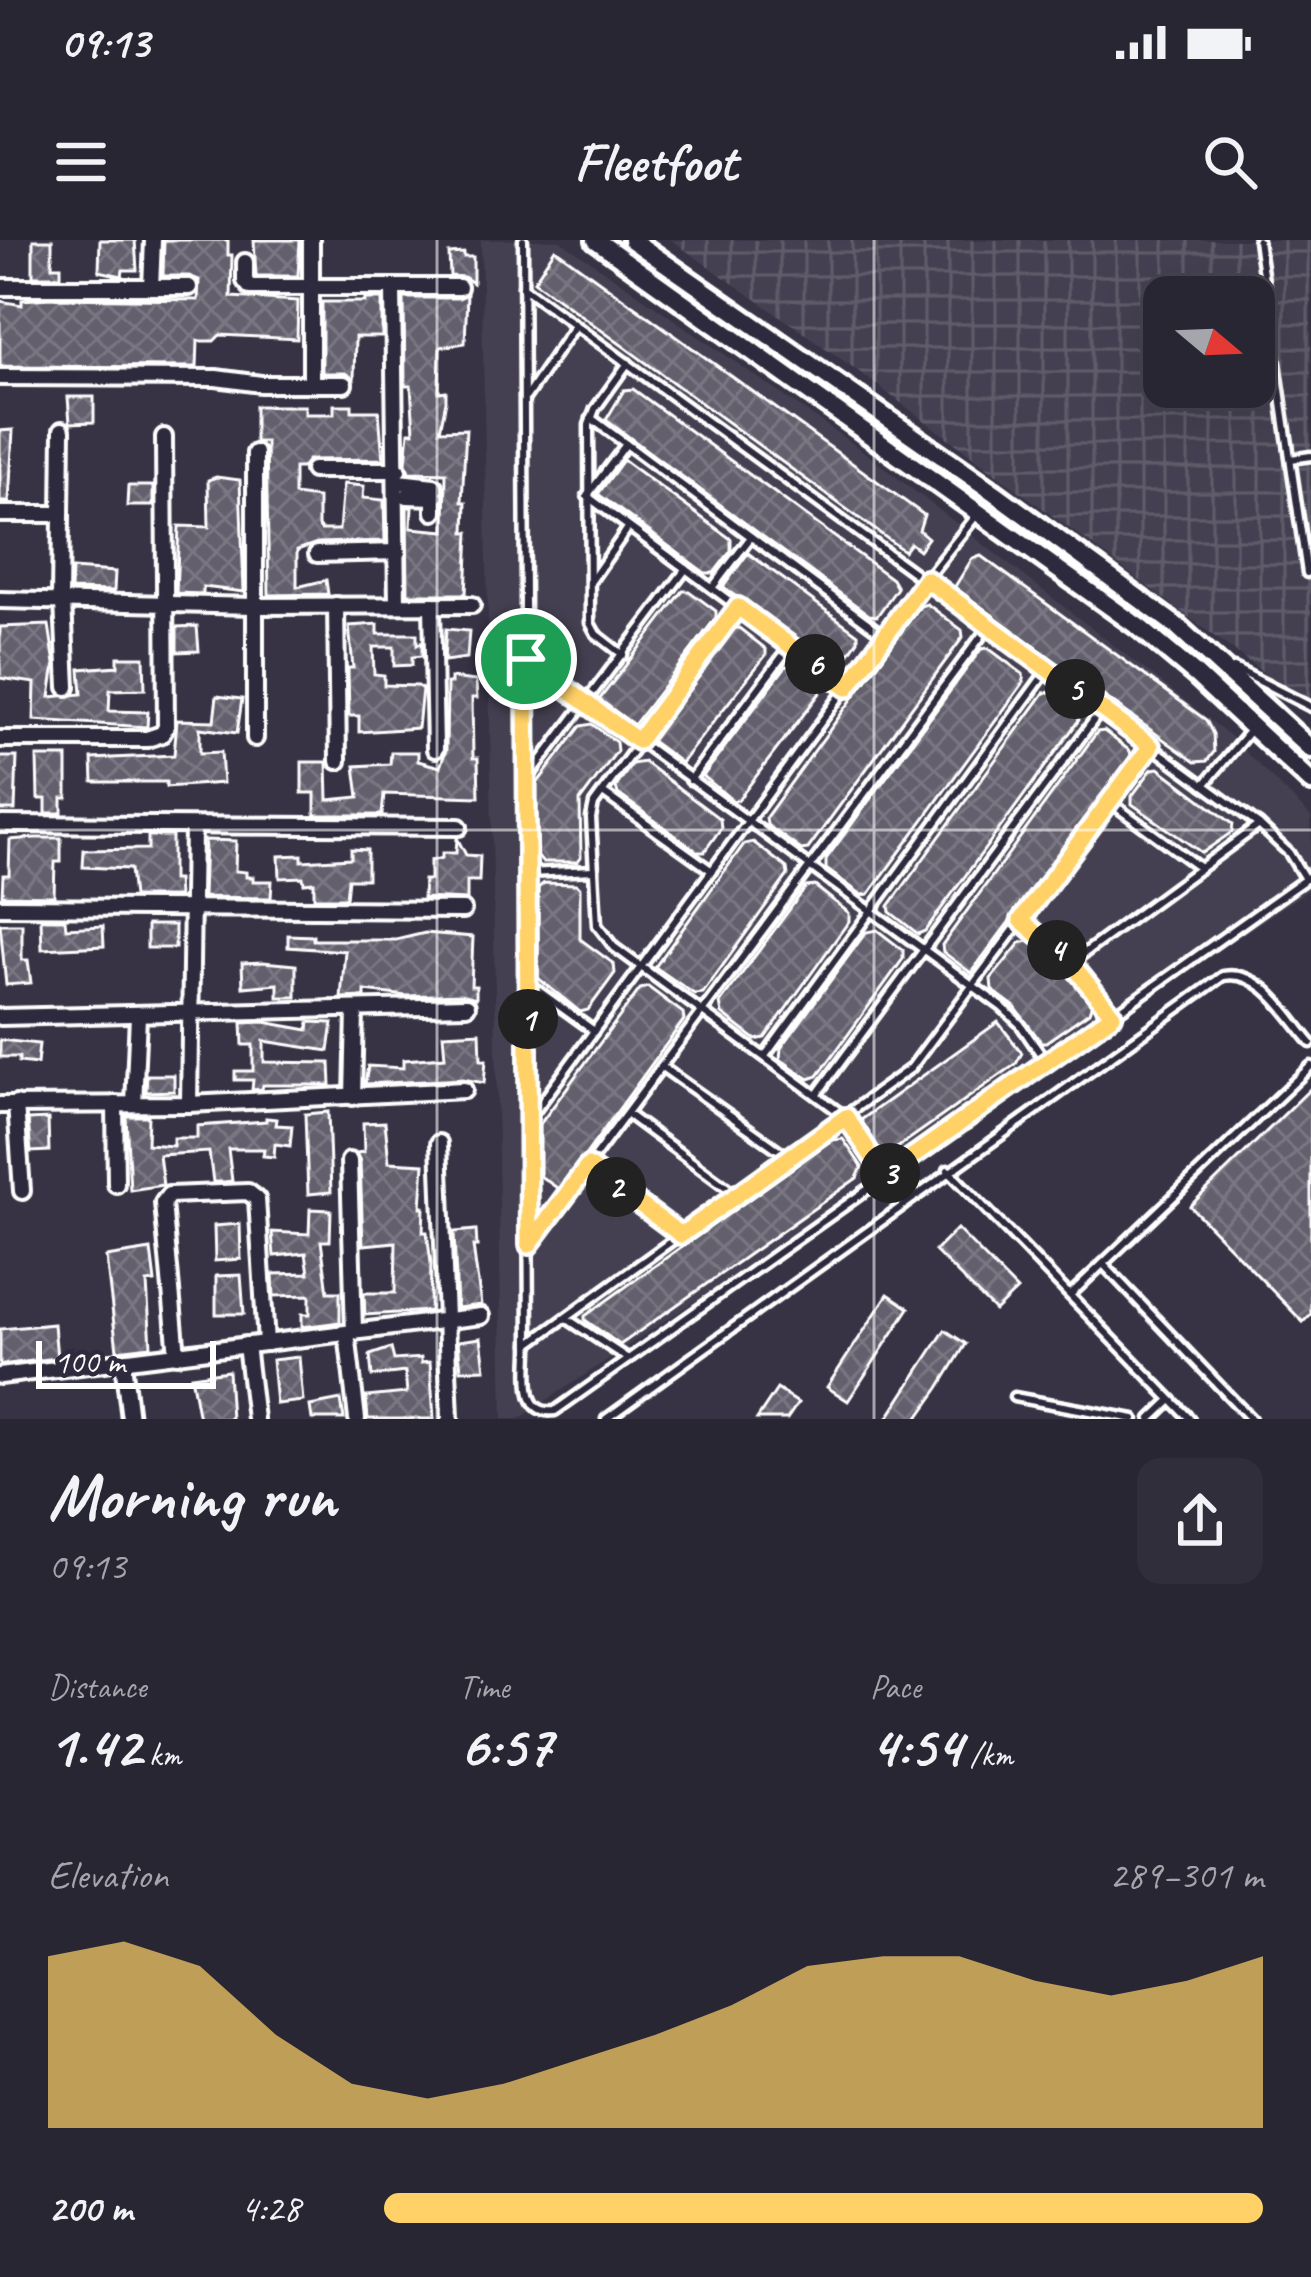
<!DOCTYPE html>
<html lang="en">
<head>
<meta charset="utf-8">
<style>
	:root { --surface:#292634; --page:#312e3c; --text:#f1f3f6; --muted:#a5a5ac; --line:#45434f; --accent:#ffd166 }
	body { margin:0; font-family:Caveat,sans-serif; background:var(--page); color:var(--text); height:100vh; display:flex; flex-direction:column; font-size:45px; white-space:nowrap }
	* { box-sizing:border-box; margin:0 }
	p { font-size:39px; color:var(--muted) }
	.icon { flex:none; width:66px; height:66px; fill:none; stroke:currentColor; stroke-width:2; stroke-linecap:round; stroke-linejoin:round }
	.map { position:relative; height:1179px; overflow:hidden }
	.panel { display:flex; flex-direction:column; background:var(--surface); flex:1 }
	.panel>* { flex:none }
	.needle { width:78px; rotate:109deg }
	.fabs { position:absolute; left:1143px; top:36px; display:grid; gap:24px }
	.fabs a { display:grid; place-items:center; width:132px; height:132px; border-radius:24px; background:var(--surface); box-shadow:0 12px 48px #0002,0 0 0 3px var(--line); font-size:60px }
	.scale { position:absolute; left:36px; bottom:30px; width:180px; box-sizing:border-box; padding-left:12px; border:6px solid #fff; border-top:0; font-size:33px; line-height:42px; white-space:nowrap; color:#fff; -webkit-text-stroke:9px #2f2a3d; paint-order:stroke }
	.pin { position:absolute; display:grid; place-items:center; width:102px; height:102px; color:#fff; margin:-51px; border:6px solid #fff; border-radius:50%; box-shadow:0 3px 12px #0007 }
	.km { position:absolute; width:60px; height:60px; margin:-30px; border-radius:50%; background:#222; color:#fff; font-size:33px; line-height:60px; text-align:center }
	.round { display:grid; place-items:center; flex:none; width:126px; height:126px; border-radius:24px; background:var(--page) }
	.headline { display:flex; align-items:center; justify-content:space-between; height:204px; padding:0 48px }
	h1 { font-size:66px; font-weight:800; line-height:90px }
	.stats { display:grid; grid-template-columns:repeat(3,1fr); gap:18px; height:204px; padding:12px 48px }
	.stats div { display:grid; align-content:center }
	.stats b { font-size:60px; font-weight:800 }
	.stats small { font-size:33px; font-weight:400 }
	.stats p { font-size:33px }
	.chart { height:336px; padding:24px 48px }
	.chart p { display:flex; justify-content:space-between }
	.chart svg { width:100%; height:216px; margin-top:12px; fill:var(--accent); opacity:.7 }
	ul { padding:0 48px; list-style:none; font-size:39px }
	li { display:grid; grid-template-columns:192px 144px 1fr; align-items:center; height:90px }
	li i { height:30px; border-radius:15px; background:var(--accent) }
	.status { display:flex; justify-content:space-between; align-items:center; height:84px; padding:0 60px; background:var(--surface); direction:ltr }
	.status svg { height:33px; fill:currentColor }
	header { display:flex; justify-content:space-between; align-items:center; height:156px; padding:0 48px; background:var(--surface); font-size:54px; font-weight:800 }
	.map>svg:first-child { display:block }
	.built { fill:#444051 }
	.industrial { fill:url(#industrial-grid); fill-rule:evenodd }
	.building { fill:url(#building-cross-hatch); stroke:#fff; stroke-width:3 }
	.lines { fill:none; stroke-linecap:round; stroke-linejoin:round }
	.service-casing { stroke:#fff; stroke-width:15 }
	.minor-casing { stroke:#fff; stroke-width:22 }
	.tertiary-casing { stroke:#fff; stroke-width:26 }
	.service { stroke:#2f2a3d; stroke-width:6 }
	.minor { stroke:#2f2a3d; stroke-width:14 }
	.tertiary { stroke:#2f2a3d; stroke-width:16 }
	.route-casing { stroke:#fff; stroke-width:24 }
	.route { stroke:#ffd166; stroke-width:15 }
	.grid { fill:none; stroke:#fff; stroke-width:3; stroke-opacity:0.55 }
</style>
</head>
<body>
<div class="status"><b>09:13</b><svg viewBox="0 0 49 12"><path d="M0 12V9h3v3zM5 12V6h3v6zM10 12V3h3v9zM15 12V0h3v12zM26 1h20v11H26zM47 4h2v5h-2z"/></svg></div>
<header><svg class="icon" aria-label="menu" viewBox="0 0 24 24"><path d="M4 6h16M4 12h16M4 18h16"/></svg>Fleetfoot<svg class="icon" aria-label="search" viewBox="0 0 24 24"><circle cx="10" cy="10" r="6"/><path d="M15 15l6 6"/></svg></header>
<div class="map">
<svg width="1311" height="1179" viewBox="0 0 1311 1179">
	<defs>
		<pattern id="industrial-grid" width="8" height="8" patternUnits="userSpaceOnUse" patternTransform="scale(3)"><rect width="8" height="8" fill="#444051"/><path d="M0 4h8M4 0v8" fill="none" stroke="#605d6b"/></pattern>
		<pattern id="building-cross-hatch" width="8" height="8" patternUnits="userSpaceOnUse" patternTransform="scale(3)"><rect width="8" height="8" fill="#635f6d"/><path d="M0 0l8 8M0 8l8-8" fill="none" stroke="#7a7783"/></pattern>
	</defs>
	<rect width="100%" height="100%" fill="#373345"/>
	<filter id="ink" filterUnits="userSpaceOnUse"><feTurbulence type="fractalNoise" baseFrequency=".00833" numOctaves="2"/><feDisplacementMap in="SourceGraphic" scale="24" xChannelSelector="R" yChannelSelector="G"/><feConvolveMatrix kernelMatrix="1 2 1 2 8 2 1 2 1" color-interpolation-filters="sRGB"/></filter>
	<g filter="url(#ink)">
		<!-- built -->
		<polygon class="built" points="481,0 560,0 863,211 1224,491 1311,577 1311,648 519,1179 503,1179"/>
		<!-- industrial -->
		<path class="industrial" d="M671,0H1311V462L1284,448L854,128ZM1164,57H1254V147H1164Z"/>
		<!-- building -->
		<g class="building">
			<polygon points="33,0 52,0 52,26 61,26 61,36 33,36"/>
			<polygon points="100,0 135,0 137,30 123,30 122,36 99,31"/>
			<polygon points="164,0 228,0 228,15 232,15 231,57 298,61 297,99 220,95 214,101 198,101 197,127 0,126 0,61 22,65 22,60 51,58 198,60 199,40 189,36 163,36"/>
			<polygon points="254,0 300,0 298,36 256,36"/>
			<polygon points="555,9 924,275 919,290 928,298 919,310 910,303 904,311 534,41"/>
			<polygon points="464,13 464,17 473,17 473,43 464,37 450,36 449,14"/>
			<polygon points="467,54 465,103 440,107 439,152 446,151 446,161 440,190 466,189 462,262 466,262 465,292 469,292 466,354 408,354 407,267 412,267 411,288 445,291 446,233 409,232 406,223 409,192 414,192 411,146 405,146 404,58 459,58"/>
			<polygon points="365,59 382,59 382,97 355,97 354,139 345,133 322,133 322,62 365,62"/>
			<polygon points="633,149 892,339 897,348 877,376 869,375 606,180 624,150"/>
			<polygon points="68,157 94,157 94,182 70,183"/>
			<polygon points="334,165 352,165 352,171 379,171 383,219 308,220 302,228 294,228 294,255 318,258 318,286 321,290 339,290 343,244 364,246 363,258 384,260 385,301 317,303 297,310 297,347 326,340 328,354 269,355 266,202 255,202 255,166 305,166 305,174 334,174"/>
			<polygon points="13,190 9,262 0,262 0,191"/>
			<polygon points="623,220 731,299 731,311 714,333 705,333 598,254"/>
			<polygon points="216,237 240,240 244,352 203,347 203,354 176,353 179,286 209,287 208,240"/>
			<polygon points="128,246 153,246 153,266 127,266"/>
			<polygon points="748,313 858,394 858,400 839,428 833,428 723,347"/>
			<polygon points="981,316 1206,480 1213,494 1214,512 1207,521 1195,522 954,348 972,319"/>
			<polygon points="72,329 115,332 114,351 71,350"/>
			<polygon points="683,351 689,351 716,371 716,378 634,485 630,485 599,460"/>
			<polygon points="927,364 962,390 963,397 808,609 801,610 767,585 766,577 920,366"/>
			<polygon points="378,384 378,394 417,394 417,405 422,402 422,416 412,417 412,425 394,426 394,407 373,407 374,434 384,435 384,445 418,446 422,449 418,488 359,492 359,476 349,476 348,428 353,428 349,386"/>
			<polygon points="49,385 55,424 50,457 82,454 80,429 118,426 118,417 144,417 145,449 110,450 109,471 148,472 147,487 34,480 35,443 0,438 0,387"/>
			<polygon points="197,386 199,411 177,412 177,387"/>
			<polygon points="733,388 739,388 766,409 766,415 681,523 650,500"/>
			<polygon points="446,389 469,391 467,418 444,421"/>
			<polygon points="988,408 1023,434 1024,442 869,654 862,655 826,629 826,619 981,409"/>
			<polygon points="786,426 793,426 820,447 820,453 738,560 733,561 703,536"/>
			<polygon points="451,438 476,441 477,458 472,458 473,518 478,518 479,557 384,554 382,575 315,575 315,553 302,553 302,522 327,522 328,560 359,557 355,526 390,524 391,512 418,512 418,521 440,527 446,510 447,443 451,443"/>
			<polygon points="1051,452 1078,472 1079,480 925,691 918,694 890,672 889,666 1044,453"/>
			<polygon points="217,456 242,459 237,493 200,488 200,513 221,512 223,543 166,547 166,542 93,542 92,519 174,515 177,480 214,481"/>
			<polygon points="592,484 616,502 617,511 580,561 581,617 577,622 542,622 537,616 535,546 581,486"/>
			<polygon points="1104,491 1130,511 1132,518 971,733 943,712 942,705 1097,492"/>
			<polygon points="0,517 17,517 15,570 0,570"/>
			<polygon points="37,517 67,517 67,558 62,558 62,573 46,573 46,559 38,559"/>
			<polygon points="644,522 720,579 721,588 704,612 698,612 618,554 616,547 632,524"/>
			<polygon points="1159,528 1233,584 1232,592 1202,613 1132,564 1132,556 1152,529"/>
			<polygon points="148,596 172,596 172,640 177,640 178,657 133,657 130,629 83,627 84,610 148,609"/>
			<polygon points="35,598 61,598 61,622 55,622 54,656 2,655 3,635 9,635 10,600"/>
			<polygon points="457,598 466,615 480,616 479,641 467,641 467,660 423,658 424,640 430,640 430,621 442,618 442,613 456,613"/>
			<polygon points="205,600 236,601 235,631 246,632 246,637 253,637 253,641 272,641 271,658 203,657"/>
			<polygon points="753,602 787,628 788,635 703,753 694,754 655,727 744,604"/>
			<polygon points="351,609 367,610 367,639 348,639 346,658 314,658 314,642 304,643 303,637 280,638 279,616 302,615 302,621 351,618"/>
			<polygon points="544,643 576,644 580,648 580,699 614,724 615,733 588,770 580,772 538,738 538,648"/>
			<polygon points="815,646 849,673 849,681 765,798 756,800 722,774 720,763 806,647"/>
			<polygon points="41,679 65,679 66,688 103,686 104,706 42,709"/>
			<polygon points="0,684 22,684 22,720 28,720 31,743 6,745"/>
			<rect x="147" y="685" width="28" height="23"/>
			<polygon points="877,690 903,710 903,719 818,836 809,839 780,819 781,808 866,692"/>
			<polygon points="425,693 473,697 471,746 476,746 476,758 461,754 406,756 365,751 365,757 341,758 345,711 288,707 288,695 313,696 313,700 396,700"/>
			<polygon points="1028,701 1063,726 1092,764 1089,772 1046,802 1041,802 1015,767 992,750 991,739 1020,703"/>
			<polygon points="263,722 296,725 296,757 278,757 278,744 243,747 242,723"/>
			<polygon points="648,747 683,773 684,780 560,950 540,936 540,884 640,749"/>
			<polygon points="264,782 308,790 309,782 333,783 329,811 264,801 264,822 330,823 331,845 263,845 262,849 252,850 253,840 235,840 235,831 253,831 253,805 243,805 242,783"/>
			<polygon points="998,782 1022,813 1016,824 887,915 880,914 861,880"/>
			<polygon points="480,792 481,820 486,820 484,843 463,839 365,844 368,826 403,828 403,820 445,817 443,794"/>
			<polygon points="0,800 39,804 37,824 19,822 19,817 0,817"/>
			<polygon points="147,835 174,835 174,851 146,852"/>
			<polygon points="1311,848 1311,1074 1303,1082 1190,966"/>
			<polygon points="328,872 331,952 308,954 305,874"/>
			<polygon points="126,876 148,876 147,904 173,906 173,898 197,898 197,886 266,881 266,878 277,879 276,885 292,886 290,906 275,904 274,917 263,916 264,909 228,909 232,941 224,942 213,942 209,912 159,915 163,945 130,950"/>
			<polygon points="48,879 49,911 31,912 28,880"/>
			<polygon points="385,882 389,922 424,924 421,967 424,967 423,992 427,992 431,1023 430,1071 365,1075 364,1053 395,1053 396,1002 363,1005 360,921 356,913 364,912 363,883"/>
			<polygon points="843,899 862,927 857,938 620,1105 585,1080 585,1076 830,900"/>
			<polygon points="310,969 331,970 330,1001 321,1001 328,1052 340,1052 340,1082 302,1087 302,1074 310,1074 310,1055 274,1056 273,1034 309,1033 306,1013 274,1016 272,992 309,994"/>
			<polygon points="240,984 241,1019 215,1021 214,986"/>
			<polygon points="957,989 1017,1050 995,1071 935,1011"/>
			<polygon points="476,990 477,1006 473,1006 481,1065 457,1068 454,992"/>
			<polygon points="151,1010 155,1042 147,1043 151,1106 117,1110 106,1017"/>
			<polygon points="241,1035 244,1074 216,1074 216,1036"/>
			<polygon points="888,1054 909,1068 848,1161 827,1147"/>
			<polygon points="54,1084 57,1118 0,1125 0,1089"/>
			<polygon points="945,1090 966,1104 939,1148 917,1179 887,1179"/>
			<polygon points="481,1098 485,1129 461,1130 458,1101"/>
			<polygon points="391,1108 394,1120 421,1118 421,1123 430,1122 434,1179 368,1179 366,1157 407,1153 405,1132 372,1136 370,1115"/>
			<polygon points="299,1117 303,1161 276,1164 272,1120"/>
			<polygon points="228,1131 231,1179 199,1179 191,1136"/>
			<polygon points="777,1149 798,1163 787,1179 757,1179"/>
			<polygon points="341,1160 344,1179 312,1179 310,1166"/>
		</g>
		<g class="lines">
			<!-- service casing -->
			<g class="service-casing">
				<g id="service">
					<path d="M523,0L529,1104C530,1128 519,1176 555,1171L1311,635"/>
					<polyline points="1258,0 1307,333"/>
					<polyline points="523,47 1259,585 1289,613 1305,639"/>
					<polyline points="526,157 575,85"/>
					<polyline points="591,178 885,396"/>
					<polyline points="626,204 587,256 847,448"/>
					<polyline points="1291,219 1311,216"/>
					<polyline points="591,341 628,288"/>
					<polyline points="712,348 751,297"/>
					<polyline points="738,367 594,564 591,578 597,685 614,707 846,877 885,936"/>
					<polyline points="623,415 596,394 590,383 589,185 595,169 628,123"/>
					<polyline points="527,419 1002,767 1020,784 1046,822"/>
					<polyline points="1234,428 1311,467"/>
					<polyline points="529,537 686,329"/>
					<polyline points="690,540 790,406"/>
					<polyline points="1204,545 1251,489"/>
					<polyline points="603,553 712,631"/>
					<polyline points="1110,562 1200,628"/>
					<polyline points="527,633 594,630"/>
					<polyline points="1021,680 1071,723 1113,775"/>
					<polyline points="1071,723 1259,585"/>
					<polyline points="529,744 594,791"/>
					<polyline points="765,816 1048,429"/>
					<polyline points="662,827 790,918"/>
					<polyline points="817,854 1102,469"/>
					<polyline points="627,874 737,955"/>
					<polyline points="530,878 926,339 976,276"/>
					<polyline points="588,926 681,995"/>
					<polyline points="948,930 1190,1179"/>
					<polyline points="531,1002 988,387"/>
					<polyline points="1103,1024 1251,1179"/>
					<polyline points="1070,1055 1311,826"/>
					<polyline points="566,1078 628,1119"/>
					<polyline points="529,1104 911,828 1151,506"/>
					<polyline points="1014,1157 1134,1179"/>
					<path d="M606,1179L1223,736C1262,728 1288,777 1311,803"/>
					<polyline points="1151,1179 1171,1160"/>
				</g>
			</g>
			<!-- minor casing -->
			<g class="minor-casing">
				<g id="minor">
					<polyline points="245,22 245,41 250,47 459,47"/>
					<polyline points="0,47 189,47"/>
					<polyline points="151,47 153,0"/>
					<polyline points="393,48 397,365"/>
					<polyline points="0,137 216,138 261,144 344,144"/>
					<polyline points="311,144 311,0"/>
					<polyline points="255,213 255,498"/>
					<polyline points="313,230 398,230"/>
					<polyline points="398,242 434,246 434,272"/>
					<polyline points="407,256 435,257"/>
					<polyline points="0,274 61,274"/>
					<polyline points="317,314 398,312"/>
					<polyline points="0,360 255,366 472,365"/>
					<polyline points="60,361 62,190"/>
					<polyline points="63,362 67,447"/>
					<polyline points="336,365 338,521"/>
					<polyline points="432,365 435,509"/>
					<polyline points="0,499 147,499 162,494 166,487 164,197"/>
					<polyline points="0,584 459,587"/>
					<polyline points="0,667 463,670"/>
					<polyline points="0,777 467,766"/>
					<polyline points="353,857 355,771"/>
					<polyline points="16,864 22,951"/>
					<polyline points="115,864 116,944"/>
					<polyline points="134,864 138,776"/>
					<polyline points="189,864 193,587"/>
					<polyline points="0,865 189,864 464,850"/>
					<polyline points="439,903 450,1179"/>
					<polyline points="349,921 354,1092"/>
					<polyline points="347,1093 357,1179"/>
					<polyline points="246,1105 255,1179"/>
					<polyline points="177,1115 163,963 169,955 248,952 257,959 266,1103"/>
					<polyline points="123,1122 130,1179"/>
					<polyline points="0,1136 481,1076"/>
				</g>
			</g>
			<!-- tertiary casing -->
			<g class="tertiary-casing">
				<g id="tertiary">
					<polyline points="596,0 1140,388 1195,434 1311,542"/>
					<polyline points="632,0 995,253 1178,387 1311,509"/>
				</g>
			</g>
			<!-- service -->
			<use href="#service" class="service"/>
			<!-- minor -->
			<use href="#minor" class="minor"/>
			<!-- tertiary -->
			<use href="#tertiary" class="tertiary"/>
		</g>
	</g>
	<g class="lines" filter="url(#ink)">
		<!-- route casing -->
		<g class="route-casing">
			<polygon id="route" points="926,339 1151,506 1021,680 1071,723 1113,775 885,936 846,877 681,995 588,926 529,1005 526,419 638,501 738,367 847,448"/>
		</g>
		<!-- route -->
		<use href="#route" class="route"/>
	</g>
	<!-- grid -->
	<path class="grid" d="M437,0V1179M874,0V1179M0,590H1311"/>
</svg>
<div class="fabs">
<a><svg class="needle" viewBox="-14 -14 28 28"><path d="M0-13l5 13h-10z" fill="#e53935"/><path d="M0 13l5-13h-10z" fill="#a5a5ac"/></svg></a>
</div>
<div class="scale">100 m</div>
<div class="pin" style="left:526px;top:419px;background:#1e9e55"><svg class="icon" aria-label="arrive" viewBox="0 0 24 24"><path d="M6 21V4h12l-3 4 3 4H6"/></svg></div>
<b class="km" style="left:528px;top:779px">1</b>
<b class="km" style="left:616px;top:947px">2</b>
<b class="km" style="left:890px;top:933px">3</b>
<b class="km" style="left:1057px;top:710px">4</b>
<b class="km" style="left:1075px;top:449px">5</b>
<b class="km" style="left:815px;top:424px">6</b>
</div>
<section class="panel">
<div class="headline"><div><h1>Morning run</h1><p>09:13</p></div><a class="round"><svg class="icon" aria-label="share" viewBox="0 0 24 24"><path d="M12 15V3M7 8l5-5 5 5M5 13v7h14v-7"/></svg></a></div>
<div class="stats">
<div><p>Distance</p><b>1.42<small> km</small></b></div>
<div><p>Time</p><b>6:57</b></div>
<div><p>Pace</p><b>4:54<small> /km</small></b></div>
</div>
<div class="chart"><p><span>Elevation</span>289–301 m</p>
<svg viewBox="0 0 160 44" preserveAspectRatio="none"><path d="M0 44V9L10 6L20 11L30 25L40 35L50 38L60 35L70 30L80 25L90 19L100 11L110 9L120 9L130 14L140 17L150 14L160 9V44z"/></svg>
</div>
<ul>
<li><b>200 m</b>4:28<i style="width:100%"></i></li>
</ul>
</section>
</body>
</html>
